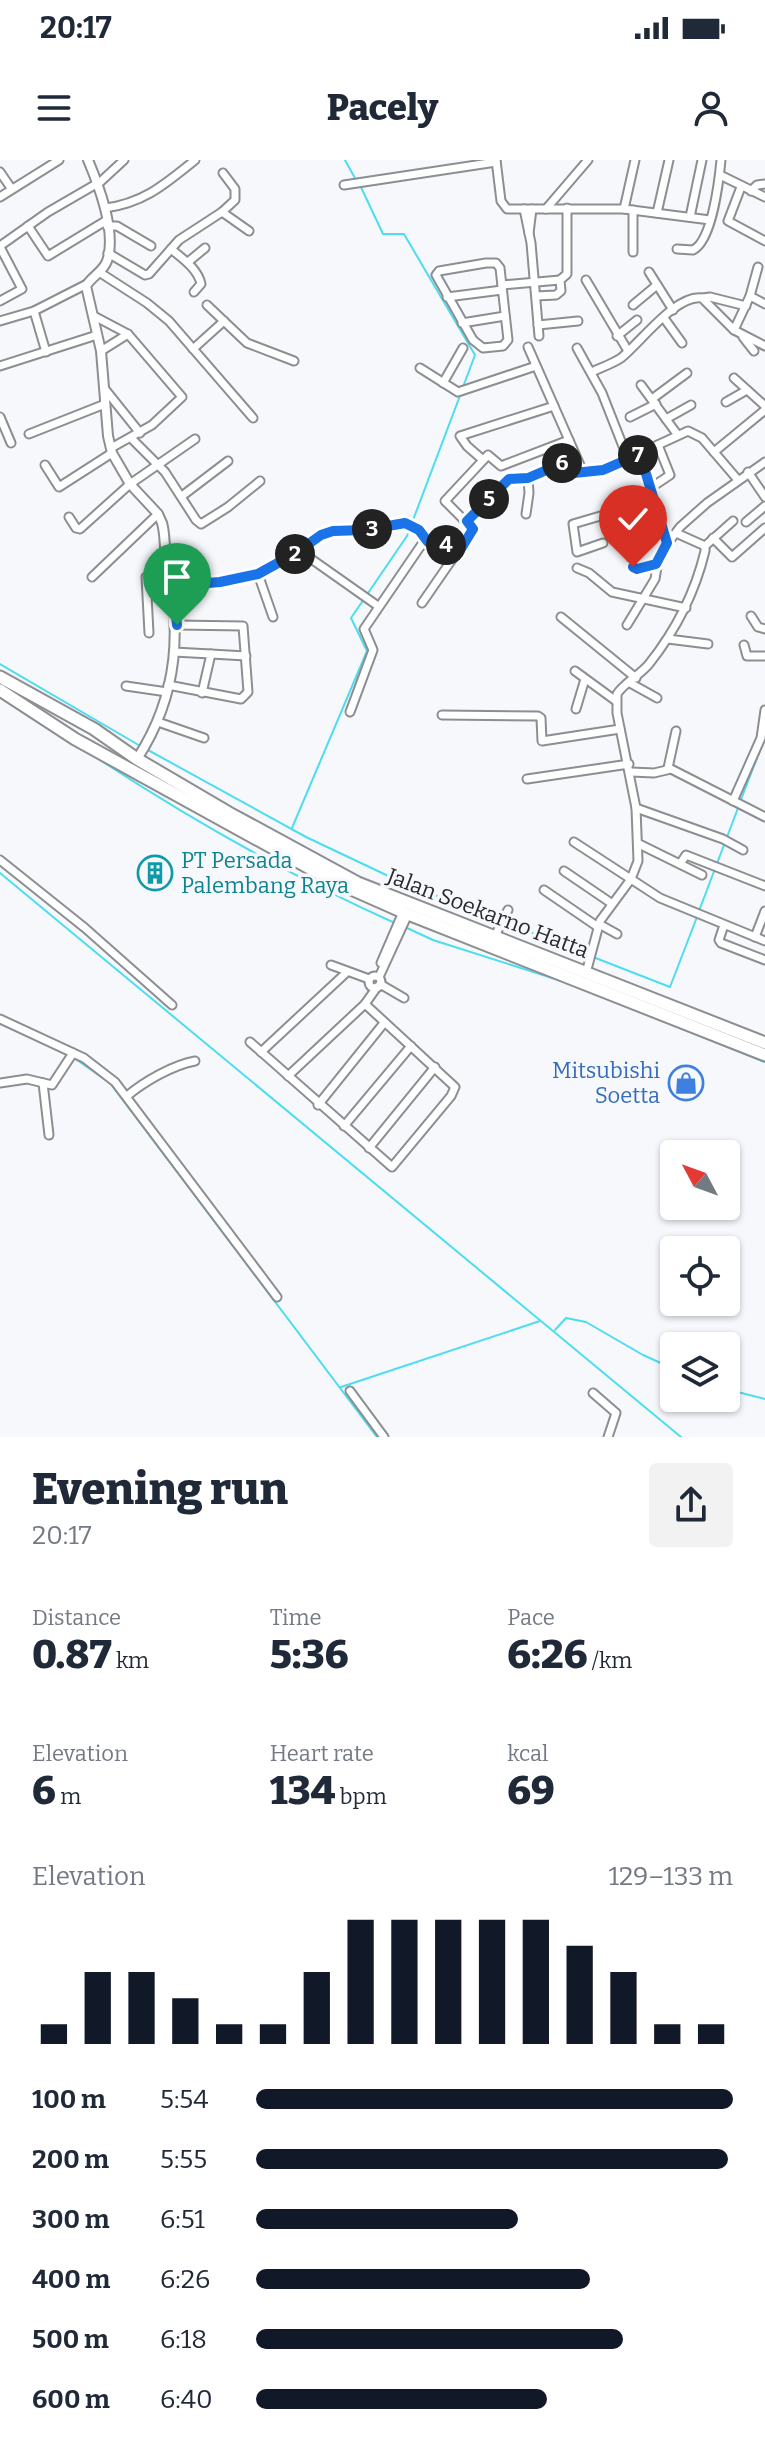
<!DOCTYPE html>
<html lang="en">
<head>
<meta charset="utf-8">
<style>
	:root { --surface:#fff; --page:#f2f2f3; --text:#1f2937; --muted:#747a83; --accent:#111827 }
	body { margin:0; font-family:Bitter,serif; background:var(--page); color:var(--text); height:100vh; display:flex; flex-direction:column; font-size:30px; white-space:nowrap }
	* { box-sizing:border-box; margin:0 }
	p { font-size:26px; color:var(--muted) }
	.icon { flex:none; width:44px; height:44px; fill:none; stroke:currentColor; stroke-width:2; stroke-linecap:round; stroke-linejoin:round }
	.map { position:relative; height:1277px; overflow:hidden }
	.panel { display:flex; flex-direction:column; background:var(--surface); flex:1 }
	.panel>* { flex:none }
	.needle { width:52px; rotate:311deg }
	.buttons { position:absolute; left:660px; top:980px; display:grid; gap:16px }
	.buttons a { display:grid; place-items:center; width:80px; height:80px; border-radius:8px; background:var(--surface); box-shadow:0 2px 6px #0004; font-size:40px }
	.pin { position:absolute; display:grid; place-items:center; width:68px; height:68px; color:#fff; margin:-82px -34px; border-radius:50% 50% 50% 0; rotate:-45deg; box-shadow:0 0 8px #0007 }
	.pin .icon { rotate:45deg }
	.km { position:absolute; width:40px; height:40px; margin:-20px; border-radius:50%; background:#222; color:#fff; font-size:22px; line-height:40px; text-align:center }
	.round { display:grid; place-items:center; flex:none; width:84px; height:84px; border-radius:8px; background:var(--page) }
	.headline { display:flex; align-items:center; justify-content:space-between; height:136px; padding:0 32px }
	h1 { font-size:44px; font-weight:800; line-height:60px }
	.stats { display:grid; grid-template-columns:repeat(3,1fr); gap:12px; height:136px; padding:8px 32px }
	.stats div { display:grid; align-content:center }
	.stats b { font-size:40px; font-weight:800 }
	.stats small { font-size:22px; font-weight:400 }
	.stats p { font-size:22px }
	.chart { height:224px; padding:16px 32px }
	.chart p { display:flex; justify-content:space-between }
	.chart svg { width:100%; height:144px; margin-top:8px; stroke:var(--accent); stroke-width:6 }
	ul { padding:0 32px; list-style:none; font-size:26px }
	li { display:grid; grid-template-columns:128px 96px 1fr; align-items:center; height:60px }
	li i { height:20px; border-radius:10px; background:var(--accent) }
	.status { display:flex; justify-content:space-between; align-items:center; height:56px; padding:0 40px; background:var(--surface); direction:ltr }
	.status svg { height:22px; fill:currentColor }
	header { display:flex; justify-content:space-between; align-items:center; height:104px; padding:0 32px; background:var(--surface); font-size:36px; font-weight:800 }
	.map>svg:first-child { display:block }
	.lines { fill:none; stroke-linecap:round; stroke-linejoin:round }
	.stream { stroke:#4cddf1; stroke-width:2 }
	.minor-casing { stroke:#8c8e92; stroke-width:11 }
	.tertiary-casing { stroke:#8c8e92; stroke-width:12 }
	.trunk-casing { stroke:#8c8e92; stroke-width:15 }
	.minor { stroke:#fff; stroke-width:7 }
	.tertiary { stroke:#fff; stroke-width:8 }
	.trunk { stroke:#fff; stroke-width:11 }
	.route-casing { stroke:#fff; stroke-width:16 }
	.route { stroke:#1a73e8; stroke-width:10 }
	.labels { text-anchor:middle; dominant-baseline:central; stroke-width:7; stroke-linejoin:round; paint-order:stroke }
	.culture-label { font-size:22px; fill:#0d838f; stroke:#f6f8fc; text-anchor:start }
	.street-label { font-size:22px; fill:#2a2a2c; stroke:#f6f8fc }
	.shop-label { font-size:22px; fill:#366cbe; stroke:#f6f8fc; text-anchor:end }
</style>
</head>
<body>
<div class="status"><b>20:17</b><svg viewBox="0 0 49 12"><path d="M0 12V9h3v3zM5 12V6h3v6zM10 12V3h3v9zM15 12V0h3v12zM26 1h20v11H26zM47 4h2v5h-2z"/></svg></div>
<header><svg class="icon" aria-label="menu" viewBox="0 0 24 24"><path d="M4 6h16M4 12h16M4 18h16"/></svg>Pacely<svg class="icon" aria-label="person" viewBox="0 0 24 24"><circle cx="12" cy="8" r="4"/><path d="M4 21q1-7 8-7t8 7"/></svg></header>
<div class="map">
<svg width="765" height="1277" viewBox="0 0 765 1277">
	<rect width="100%" height="100%" fill="#f6f8fc"/>
	<g class="lines">
		<!-- stream -->
		<g class="stream">
			<polyline points="345,0 356,20"/>
			<polyline points="360,25 383,74 404,74 475,195 463,227"/>
			<polyline points="0,504 142,587"/>
			<polyline points="148,590 306,677 401,722 587,794"/>
			<path d="M88,592C186,657 290,716 397,764"/>
			<polyline points="740,642 764,580"/>
			<polyline points="292,668 367,491 351,458 407,376 461,233"/>
			<polyline points="0,713 681,1277"/>
			<polyline points="699,751 738,648"/>
			<polyline points="407,768 433,780 571,824 765,902"/>
			<polyline points="593,797 670,827 697,757"/>
			<polyline points="0,863 68,895"/>
			<polyline points="74,898 110,923 377,1277"/>
			<polyline points="555,1170 566,1158 586,1162 643,1195 674,1209"/>
			<polyline points="341,1227 540,1161"/>
			<polyline points="726,1229 765,1239"/>
		</g>
		<!-- minor casing -->
		<g class="minor-casing">
			<g id="minor">
				<polyline points="496,0 501,41 507,49 624,49 710,60"/>
				<polyline points="0,12 11,28"/>
				<polyline points="720,15 765,37"/>
				<polyline points="98,24 124,0"/>
				<polyline points="344,25 496,2"/>
				<polyline points="741,27 728,61 765,81"/>
				<polyline points="751,31 757,25 765,24"/>
				<polyline points="0,37 59,0"/>
				<path d="M105,48C144,43 165,24 195,0"/>
				<polyline points="524,49 531,83 539,176"/>
				<polyline points="546,49 588,0"/>
				<polyline points="624,49 635,0"/>
				<polyline points="633,50 633,92"/>
				<polyline points="222,52 249,71"/>
				<polyline points="657,53 669,0"/>
				<polyline points="690,57 702,0"/>
				<polyline points="28,66 48,96 107,60"/>
				<polyline points="107,66 117,66 151,86"/>
				<polyline points="529,73 532,49"/>
				<polyline points="0,86 48,52 98,23"/>
				<polyline points="0,87 22,129 0,141"/>
				<path d="M171,89C183,99 198,109 201,124L194,132"/>
				<path d="M677,89L693,90C712,81 719,21 721,0"/>
				<polyline points="108,93 145,115 149,114 179,80 222,52 235,40 235,29 223,13"/>
				<polyline points="188,102 205,88"/>
				<polygon points="486,103 496,103 500,108 508,180 503,186 483,188 473,180 436,115 439,111"/>
				<polyline points="99,112 147,143 169,161 253,258"/>
				<polyline points="649,112 673,150"/>
				<polyline points="586,120 628,191"/>
				<polyline points="502,125 560,120"/>
				<polyline points="536,136 556,135 561,131 560,120 567,114 567,48"/>
				<polyline points="750,136 765,144"/>
				<polyline points="447,137 502,130"/>
				<polyline points="703,138 710,137 746,146"/>
				<polyline points="207,145 247,183 294,201"/>
				<polyline points="633,145 657,125"/>
				<polyline points="34,151 46,192"/>
				<polyline points="94,156 128,174 182,237 152,265 111,288"/>
				<polyline points="664,158 682,183"/>
				<polyline points="0,161 34,151 87,124"/>
				<polyline points="462,163 505,156"/>
				<polyline points="538,165 578,161"/>
				<polyline points="734,170 750,136 758,107"/>
				<polyline points="617,176 637,160"/>
				<polyline points="743,177 754,191"/>
				<polyline points="528,187 583,312"/>
				<polyline points="577,188 602,233 628,299"/>
				<polyline points="193,189 224,161"/>
				<polyline points="101,191 128,174"/>
				<polyline points="0,206 97,175"/>
				<polyline points="420,208 458,232 536,206"/>
				<path d="M592,212C602,207 612,204 621,198C641,182 676,134 702,138L734,170L765,186"/>
				<polyline points="734,218 765,246"/>
				<polyline points="443,223 463,188"/>
				<polyline points="641,225 677,274"/>
				<polyline points="104,228 140,273"/>
				<polyline points="652,239 687,213"/>
				<polyline points="726,242 747,230"/>
				<polyline points="0,257 11,283"/>
				<polyline points="630,257 656,244"/>
				<polyline points="666,259 691,245"/>
				<polyline points="29,274 105,244"/>
				<polyline points="131,278 165,312 196,360 201,364 228,347 260,321"/>
				<polyline points="714,292 765,250"/>
				<polyline points="640,294 667,383"/>
				<polyline points="483,300 467,286 460,276 554,246"/>
				<polyline points="45,305 59,327 112,293"/>
				<polyline points="748,312 765,337"/>
				<polyline points="652,327 670,315 658,285"/>
				<polyline points="182,336 228,301"/>
				<polyline points="526,354 529,333 528,318"/>
				<polyline points="69,357 76,368 80,369 130,324 195,279"/>
				<polyline points="467,361 509,319 528,318 563,303 574,313 610,307 688,271 702,278 738,320"/>
				<polyline points="746,362 765,346"/>
				<polyline points="713,378 732,397 765,368"/>
				<polyline points="603,383 577,392 573,364 655,340"/>
				<polyline points="628,384 634,407 656,404"/>
				<polyline points="705,386 733,361"/>
				<polyline points="300,391 378,446"/>
				<polyline points="577,408 589,413 612,432 686,448"/>
				<polyline points="258,414 273,457"/>
				<polyline points="92,417 158,354"/>
				<polyline points="173,426 220,422 258,414 296,393 321,375 333,371 365,370 405,363 419,370 428,382"/>
				<polyline points="422,443 473,369 445,341 488,295 501,306 569,280"/>
				<polyline points="751,456 758,467 765,469"/>
				<polyline points="561,457 636,518"/>
				<polyline points="627,465 655,419 659,395 680,367 707,343 765,302"/>
				<polyline points="149,473 146,417 151,415 172,418"/>
				<polyline points="668,479 708,484"/>
				<polyline points="744,485 747,496 765,496"/>
				<polyline points="174,492 211,494 202,533"/>
				<polyline points="211,494 246,496"/>
				<polyline points="575,511 616,541"/>
				<polyline points="630,523 657,538"/>
				<polyline points="168,525 241,539 248,532 243,466 177,465"/>
				<polyline points="126,526 167,532"/>
				<polyline points="576,549 585,519"/>
				<path d="M350,552L373,490L364,469L422,384C435,379 448,386 459,392"/>
				<polyline points="442,555 538,556 541,558 542,581 620,569"/>
				<polyline points="158,562 204,578"/>
				<polyline points="668,608 676,571"/>
				<polyline points="631,612 654,613 671,609 765,657"/>
				<polyline points="527,619 629,604"/>
				<polyline points="733,641 761,578 765,550"/>
				<polyline points="636,648 723,679 743,690"/>
				<polyline points="574,682 660,738 765,781"/>
				<polyline points="639,684 702,715"/>
				<polyline points="0,700 85,768 172,845"/>
				<polyline points="680,704 686,695 765,726"/>
				<polyline points="564,711 611,743"/>
				<polyline points="544,730 598,767"/>
				<polyline points="599,764 617,774"/>
				<polyline points="724,765 719,780 721,783 765,800"/>
				<polyline points="755,777 765,751"/>
				<polyline points="494,778 508,750"/>
				<polyline points="381,803 403,752"/>
				<polyline points="331,805 369,819"/>
				<path d="M586,813L600,761L631,719L638,701L636,648L617,553V534C624,523 640,515 649,504C676,470 695,433 705,391V386L676,373"/>
				<circle cx="375" cy="822" r="6"/>
				<polyline points="379,817 408,754"/>
				<polyline points="380,824 404,838"/>
				<polyline points="0,859 84,898 115,922 277,1137"/>
				<polyline points="250,882 392,1007 451,936 455,927 365,844"/>
				<polyline points="261,892 347,812"/>
				<polyline points="288,916 365,844 377,827"/>
				<polyline points="0,923 27,919 52,925 73,893"/>
				<polyline points="43,923 49,975"/>
				<path d="M127,936C145,921 173,905 195,901"/>
				<polyline points="318,945 384,863"/>
				<polyline points="344,966 411,886"/>
				<polyline points="369,988 435,907"/>
				<polyline points="350,1231 384,1277"/>
				<polyline points="593,1233 616,1253 608,1277"/>
			</g>
		</g>
		<!-- tertiary casing -->
		<g class="tertiary-casing">
			<path id="tertiary" d="M88,0C99,26 117,73 107,101C103,112 92,116 86,126L101,191L108,276L112,293L130,324L158,354L162,363C165,373 164,383 166,394C181,468 180,533 137,599"/>
		</g>
		<!-- trunk casing -->
		<g class="trunk-casing">
			<g id="trunk">
				<polyline points="0,517 94,569 137,599 229,653 358,723 765,883"/>
				<polyline points="0,530 75,579 333,721 403,752 765,895"/>
			</g>
		</g>
		<!-- minor -->
		<use href="#minor" class="minor"/>
		<!-- tertiary -->
		<use href="#tertiary" class="tertiary"/>
		<!-- trunk -->
		<use href="#trunk" class="trunk"/>
	</g>
	<g class="lines">
		<!-- route casing -->
		<g class="route-casing">
			<polyline id="route" points="177,465 173,426 220,422 258,414 296,393 321,375 333,371 365,370 405,363 419,370 428,382 446,385 459,392 473,369 467,361 509,319 528,318 563,303 574,313 603,310 640,294 667,383 656,404 637,409 633,407"/>
		</g>
		<!-- route -->
		<use href="#route" class="route"/>
	</g>
	<!-- icons -->
	<defs>
		<g id="building-ring" transform="scale(1.8)"><circle r="9.5" fill="#f6f8fc" stroke="#0f9aa8" stroke-width="1.5"/><path d="M-4-6H4V6H1V3H-1V6H-4ZM-2.5-4.3h1.7v1.8h-1.7ZM.8-4.3h1.7v1.8H.8ZM-2.5-1h1.7V.8h-1.7ZM.8-1h1.7V.8H.8Z" fill="#0f9aa8"/></g>
		<g id="shop-ring" transform="scale(1.8)"><circle r="9.5" fill="#f6f8fc" stroke="#3f7fe0" stroke-width="1.5"/><path d="M-5-2.5h2.3a2.7 3.5 0 0 1 5.4 0H5L5.5 6h-11ZM-1.5-2.5h3a1.5 2.3 0 0 0-3 0Z" fill="#3f7fe0"/></g>
	</defs>
	<g fill-rule="evenodd">
		<use href="#building-ring" x="155" y="713"/>
		<use href="#shop-ring" x="686" y="923"/>
	</g>
	<g class="labels">
		<!-- culture labels -->
		<g class="culture-label">
			<text x="181" y="700">PT Persada<tspan x="181" dy="25">Palembang Raya</tspan></text>
		</g>
		<!-- street labels -->
		<g class="street-label">
			<text transform="translate(488 753) rotate(21)">Jalan Soekarno Hatta</text>
		</g>
		<!-- shop labels -->
		<g class="shop-label">
			<text x="660" y="910">Mitsubishi<tspan x="660" dy="25">Soetta</tspan></text>
		</g>
	</g>
</svg>
<div class="buttons">
<a><svg class="needle" viewBox="-14 -14 28 28"><path d="M0-13l5 13h-10z" fill="#e53935"/><path d="M0 13l5-13h-10z" fill="#747a83"/></svg></a>
<a><svg class="icon" aria-label="locate" viewBox="0 0 24 24"><circle cx="12" cy="12" r="6"/><path d="M12 2v4M12 18v4M2 12h4M18 12h4"/></svg></a>
<a><svg class="icon" aria-label="layers" viewBox="0 0 24 24"><path d="M12 4l9 5-9 5-9-5zM3 14l9 5 9-5"/></svg></a>
</div>
<div class="pin" style="left:177px;top:465px;background:#1e9e55"><svg class="icon" aria-label="arrive" viewBox="0 0 24 24"><path d="M6 21V4h12l-3 4 3 4H6"/></svg></div>
<div class="pin" style="left:633px;top:407px;background:#d93025"><svg class="icon" aria-label="check" viewBox="0 0 24 24"><path d="M5 12l5 5 9-10"/></svg></div>
<b class="km" style="left:295px;top:394px">2</b>
<b class="km" style="left:372px;top:369px">3</b>
<b class="km" style="left:446px;top:385px">4</b>
<b class="km" style="left:489px;top:339px">5</b>
<b class="km" style="left:562px;top:303px">6</b>
<b class="km" style="left:638px;top:295px">7</b>
</div>
<section class="panel">
<div class="headline"><div><h1>Evening run</h1><p>20:17</p></div><a class="round"><svg class="icon" aria-label="share" viewBox="0 0 24 24"><path d="M12 15V3M7 8l5-5 5 5M5 13v7h14v-7"/></svg></a></div>
<div class="stats">
<div><p>Distance</p><b>0.87<small> km</small></b></div>
<div><p>Time</p><b>5:36</b></div>
<div><p>Pace</p><b>6:26<small> /km</small></b></div>
</div>
<div class="stats">
<div><p>Elevation</p><b>6<small> m</small></b></div>
<div><p>Heart rate</p><b>134<small> bpm</small></b></div>
<div><p>kcal</p><b>69</b></div>
</div>
<div class="chart"><p><span>Elevation</span>129–133 m</p>
<svg viewBox="0 0 160 44" preserveAspectRatio="none"><path d="M5 44V38M15 44V22M25 44V22M35 44V30M45 44V38M55 44V38M65 44V22M75 44V6M85 44V6M95 44V6M105 44V6M115 44V6M125 44V14M135 44V22M145 44V38M155 44V38"/></svg>
</div>
<ul>
<li><b>100 m</b>5:54<i style="width:100%"></i></li>
<li><b>200 m</b>5:55<i style="width:99%"></i></li>
<li><b>300 m</b>6:51<i style="width:55%"></i></li>
<li><b>400 m</b>6:26<i style="width:70%"></i></li>
<li><b>500 m</b>6:18<i style="width:77%"></i></li>
<li><b>600 m</b>6:40<i style="width:61%"></i></li>
</ul>
</section>
</body>
</html>
